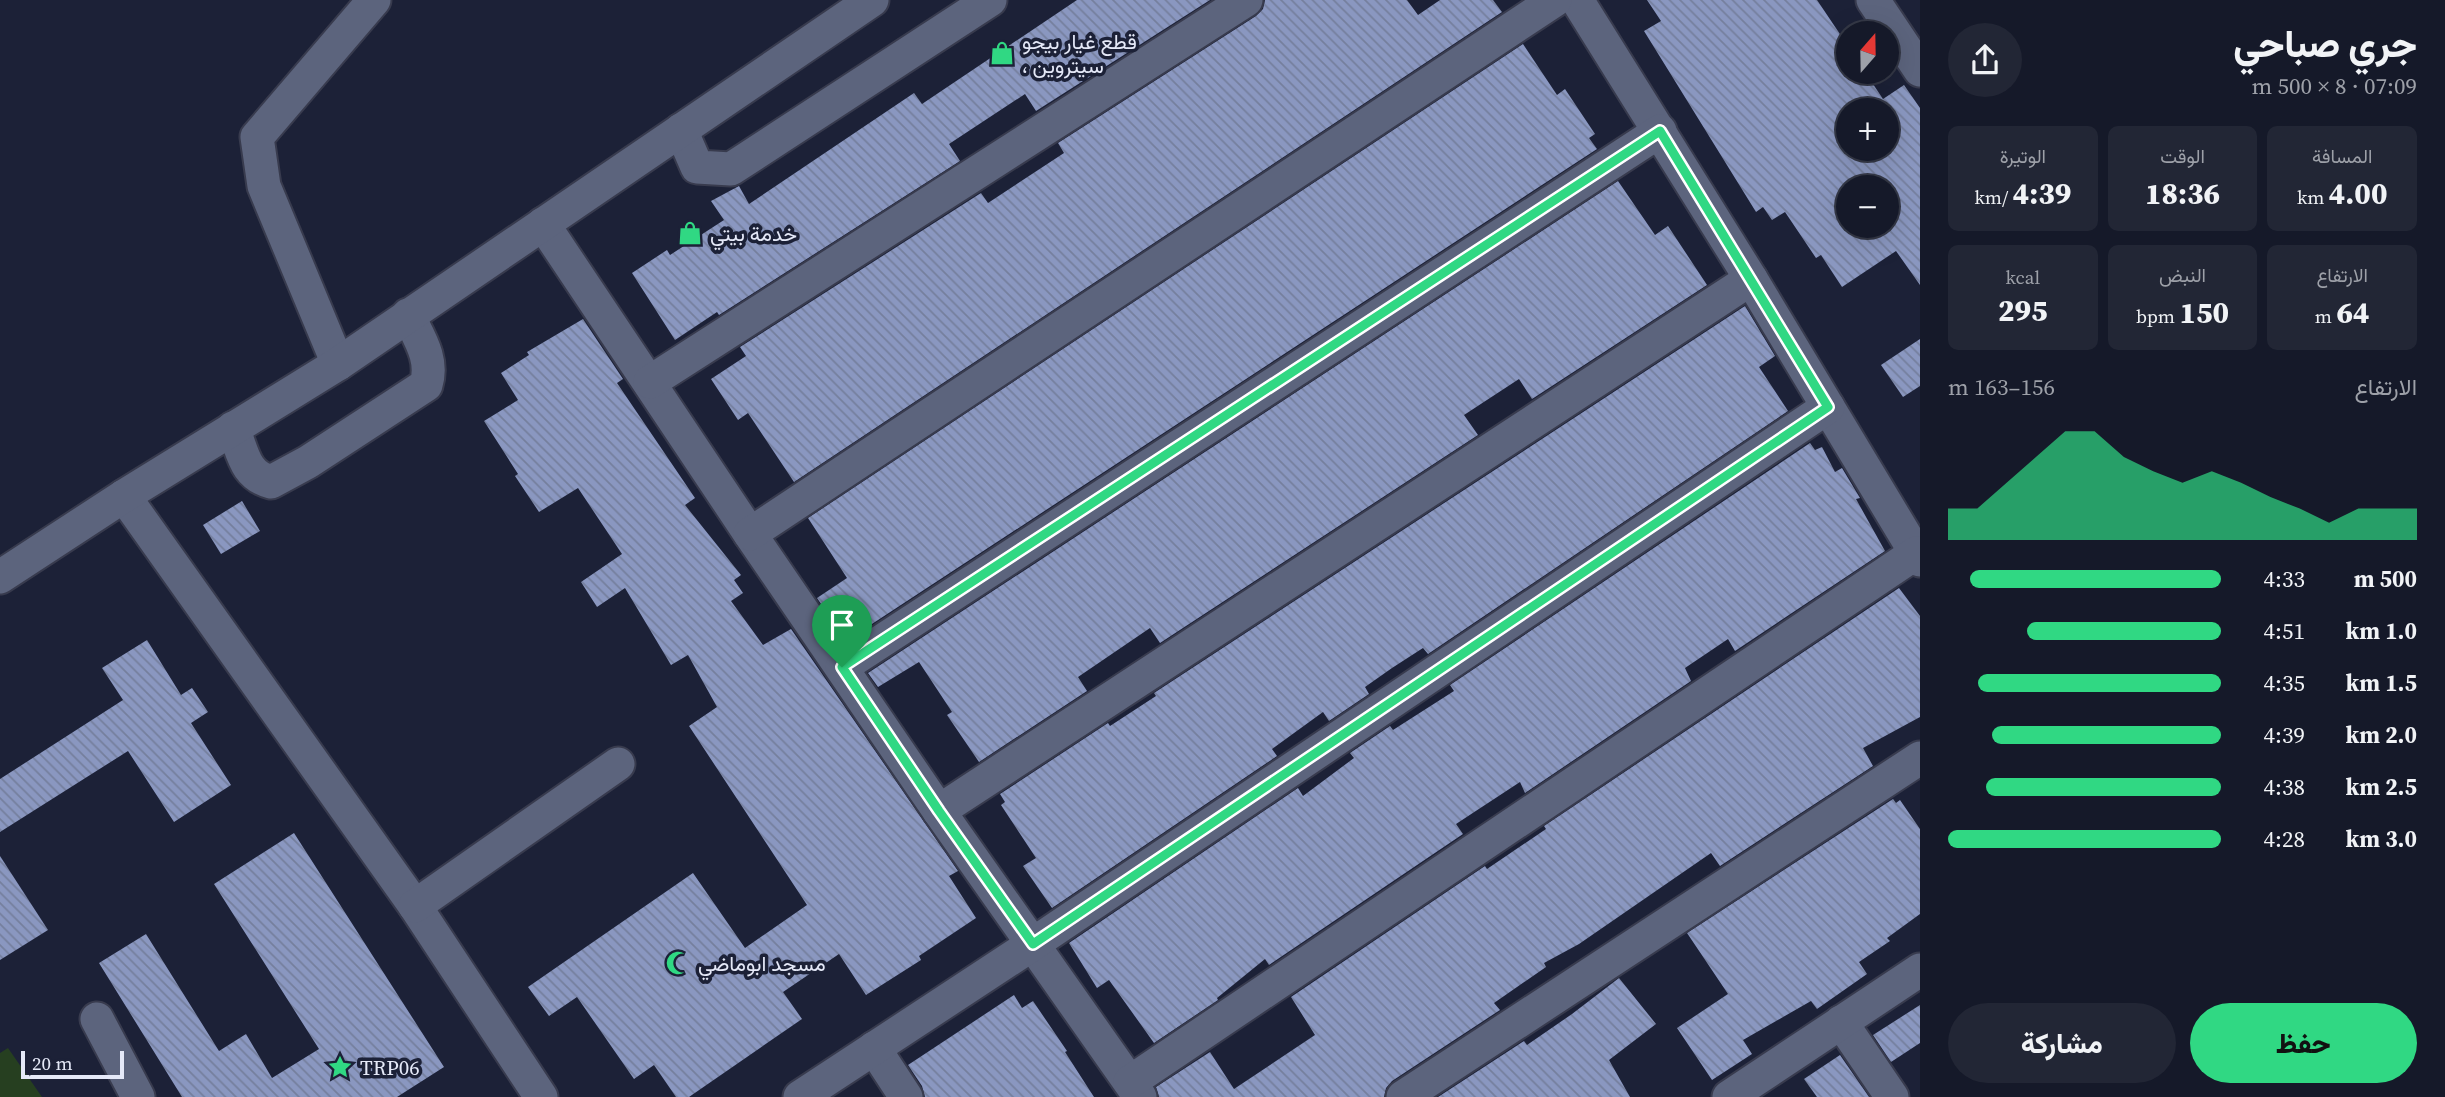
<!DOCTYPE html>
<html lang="ar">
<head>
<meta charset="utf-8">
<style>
	:root { --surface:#151929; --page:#222635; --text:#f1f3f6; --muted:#9da0a8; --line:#343846; --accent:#30d883 }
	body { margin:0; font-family:"Source Serif 4",Vazirmatn,serif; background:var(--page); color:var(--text); direction:rtl; height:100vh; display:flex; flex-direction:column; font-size:26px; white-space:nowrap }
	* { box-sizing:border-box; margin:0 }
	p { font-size:23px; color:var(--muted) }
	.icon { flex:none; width:38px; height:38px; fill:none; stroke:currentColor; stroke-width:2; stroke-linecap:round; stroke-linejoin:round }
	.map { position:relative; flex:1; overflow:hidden; direction:ltr }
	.sheet { display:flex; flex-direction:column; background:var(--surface); width:525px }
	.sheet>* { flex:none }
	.needle { width:46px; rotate:20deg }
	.controls { position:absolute; left:1836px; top:21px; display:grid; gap:14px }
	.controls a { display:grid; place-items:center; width:63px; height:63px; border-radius:50%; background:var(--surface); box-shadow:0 7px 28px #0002,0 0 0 2px var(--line); font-size:35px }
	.scale { position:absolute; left:21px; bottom:18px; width:103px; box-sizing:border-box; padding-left:7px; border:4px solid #e5e9f8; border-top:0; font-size:19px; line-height:24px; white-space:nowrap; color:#e5e9f8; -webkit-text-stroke:5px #1c2137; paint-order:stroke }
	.pin { position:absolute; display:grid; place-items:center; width:60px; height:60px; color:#fff; margin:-72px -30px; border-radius:50% 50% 50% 0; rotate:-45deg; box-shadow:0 0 7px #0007 }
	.pin .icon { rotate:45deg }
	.round { display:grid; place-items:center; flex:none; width:74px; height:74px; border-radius:37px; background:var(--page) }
	.head { display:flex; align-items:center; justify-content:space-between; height:119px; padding:0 28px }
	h1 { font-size:38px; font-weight:800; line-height:52px }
	.stats { display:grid; grid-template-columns:repeat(3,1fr); gap:10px; height:119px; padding:7px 28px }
	.stats div { display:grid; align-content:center; border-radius:10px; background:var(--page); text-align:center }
	.stats b { font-size:30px; font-weight:800 }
	.stats small { font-size:19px; font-weight:400 }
	.stats p { font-size:19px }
	.chart { height:196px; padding:14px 28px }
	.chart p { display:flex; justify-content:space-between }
	.chart svg { width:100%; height:126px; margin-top:7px; fill:var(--accent); opacity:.7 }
	.cta { display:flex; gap:14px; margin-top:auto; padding:14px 28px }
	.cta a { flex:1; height:80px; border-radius:42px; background:var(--accent); color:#111; font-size:28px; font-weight:800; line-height:80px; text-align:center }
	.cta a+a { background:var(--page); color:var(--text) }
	ul { padding:0 28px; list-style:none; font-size:23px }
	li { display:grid; grid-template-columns:112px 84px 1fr; align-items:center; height:52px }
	li i { height:18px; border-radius:9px; background:var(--accent) }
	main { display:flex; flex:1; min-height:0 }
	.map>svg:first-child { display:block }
	.pitch { fill:#263f20 }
	.building { fill:url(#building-back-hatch); fill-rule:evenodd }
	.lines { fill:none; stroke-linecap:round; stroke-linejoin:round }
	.minor-casing { stroke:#383b4e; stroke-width:37 }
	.minor { stroke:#5c647d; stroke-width:33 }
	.route-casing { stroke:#fff; stroke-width:14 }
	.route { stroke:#30d883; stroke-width:9 }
	.labels { text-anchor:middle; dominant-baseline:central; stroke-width:7; stroke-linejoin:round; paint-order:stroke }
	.poi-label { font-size:21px; fill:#e5e9f8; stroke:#1c2137; text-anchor:start }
</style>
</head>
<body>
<main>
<section class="sheet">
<div class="head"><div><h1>جري صباحي</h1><p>07:09 · 8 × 500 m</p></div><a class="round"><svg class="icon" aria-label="share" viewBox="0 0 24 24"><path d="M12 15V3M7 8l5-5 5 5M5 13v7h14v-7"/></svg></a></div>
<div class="stats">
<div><p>المسافة</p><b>4.00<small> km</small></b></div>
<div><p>الوقت</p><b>18:36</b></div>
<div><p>الوتيرة</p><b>4:39<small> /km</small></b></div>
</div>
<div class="stats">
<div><p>الارتفاع</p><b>64<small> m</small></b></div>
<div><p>النبض</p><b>150<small> bpm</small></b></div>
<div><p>kcal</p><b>295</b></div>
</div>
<div class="chart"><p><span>الارتفاع</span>156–163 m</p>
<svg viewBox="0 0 160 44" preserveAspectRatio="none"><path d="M0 44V33L10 33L20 24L30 15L40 6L50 6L60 15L70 20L80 24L90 20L100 24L110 29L120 33L130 38L140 33L150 33L160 33V44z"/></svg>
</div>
<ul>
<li><b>500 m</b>4:33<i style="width:92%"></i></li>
<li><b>1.0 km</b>4:51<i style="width:71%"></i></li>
<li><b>1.5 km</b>4:35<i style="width:89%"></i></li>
<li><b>2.0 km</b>4:39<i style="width:84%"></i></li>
<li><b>2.5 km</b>4:38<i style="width:86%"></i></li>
<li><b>3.0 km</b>4:28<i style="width:100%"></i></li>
</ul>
<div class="cta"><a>حفظ</a><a>مشاركة</a></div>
</section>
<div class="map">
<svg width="1920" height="1097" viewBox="0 0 1920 1097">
	<defs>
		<pattern id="building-back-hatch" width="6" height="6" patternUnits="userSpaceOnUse" patternTransform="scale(1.75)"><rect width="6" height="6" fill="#8a97c0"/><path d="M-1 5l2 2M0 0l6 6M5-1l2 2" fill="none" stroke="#757f9d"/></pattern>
	</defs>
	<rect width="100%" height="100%" fill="#1c2137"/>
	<!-- pitch -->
	<polygon class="pitch" points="8,1048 42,1097 0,1097 0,1053"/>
	<!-- building -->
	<g class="building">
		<polygon points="1077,0 1210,0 1036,111 1025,94 949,144 960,161 719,315 717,312 675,340 632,273 667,250 670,255 724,220 711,201 739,186 749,204 914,93 922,104"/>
		<polygon points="1265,0 1407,0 1418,15 1440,0 1493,0 1502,12 794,482 748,413 738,420 711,379 746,356 740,347 981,193 988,203 1064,153 1058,143 1256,16 1263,9"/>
		<path d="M1647,0H1817L1848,46V72H1865L1883,99L1904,85L1920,108V285L1896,251L1842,287L1821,255L1816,258L1785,212L1772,220L1763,207L1756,212L1644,31L1661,21ZM1848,110H1886V149H1848ZM1848,187H1886V226H1848Z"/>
		<polygon points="1523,44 1557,95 1565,89 1595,134 1589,138 1597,149 846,641 817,598 847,578 808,518"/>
		<polygon points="1618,181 1655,235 1668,226 1707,285 1532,399 1519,379 1464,415 1478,435 1160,643 1150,628 1078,677 1087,691 979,762 947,715 952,712 919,662 878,687 868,673"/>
		<polygon points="1745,306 1775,356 1759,367 1788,411 1428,654 1423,648 1392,668 1365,687 1369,694 1329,721 1323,712 1272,749 1277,756 1052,908 1023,866 1036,858 1001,805 1005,802 1000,794 1108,723 1110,726 1156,696 1154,693"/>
		<polygon points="583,319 623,379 617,383 695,498 685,505 741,575 734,580 743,593 731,601 763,645 791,629 958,871 949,876 976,918 919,956 921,960 866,995 839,954 783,992 802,1019 689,1097 676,1097 654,1065 634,1079 577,997 549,1016 528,987 693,873 745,948 807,905 689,726 717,707 688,655 671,665 625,588 597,607 581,582 622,554 578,488 539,512 515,476 518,474 484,421 518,400 501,373 529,355 527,352"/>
		<polygon points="1920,339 1920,386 1903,397 1881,365"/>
		<polygon points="1810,443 1815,450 1822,447 1835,472 1842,468 1860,498 1856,499 1885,551 1735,651 1728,639 1685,668 1691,681 1525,793 1520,782 1456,824 1463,834 1269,965 1265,959 1217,998 1218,1000 1154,1043 1109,980 1097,988 1069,943 1298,788 1303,796 1354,758 1350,753 1390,726 1393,730 1454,691 1450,685"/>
		<polygon points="242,501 260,531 221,554 203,525"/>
		<polygon points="1899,588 1920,616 1920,717 1863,748 1873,766 1720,866 1711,853 1579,944 1544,963 1546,967 1494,1003 1500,1010 1392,1081 1386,1088 1384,1097 1159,1097 1156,1087 1210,1052 1234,1089 1315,1035 1291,997 1485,866 1487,869 1546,829 1544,826"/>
		<polygon points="147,640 181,695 192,688 208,712 191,723 231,785 174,822 128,751 0,832 0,779 123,700 102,668"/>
		<polygon points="1893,799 1896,803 1900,800 1920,829 1920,914 1887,938 1890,941 1859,962 1867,974 1817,1009 1811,1001 1743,1040 1752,1054 1712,1080 1677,1028 1728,994 1687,933"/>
		<polygon points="294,833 444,1067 397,1097 182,1097 99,963 146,934 219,1051 246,1034 272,1078 319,1049 214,884"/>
		<polygon points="0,856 48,930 0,960"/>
		<polygon points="1619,978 1656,1024 1609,1060 1630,1097 1438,1097 1524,1041 1527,1045 1572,1014"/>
		<polygon points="1014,995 1022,1008 1033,1001 1067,1051 1065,1052 1094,1097 925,1097 922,1086 908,1065"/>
		<polygon points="1920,1005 1920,1043 1891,1062 1873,1035"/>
		<polygon points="1840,1055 1869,1097 1817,1097 1804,1079"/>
	</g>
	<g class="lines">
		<!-- minor casing -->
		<g class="minor-casing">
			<g id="minor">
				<polyline points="1577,0 1751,279 1920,560"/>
				<polyline points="1873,0 1920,70"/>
				<polyline points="681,130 697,167 731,169 990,0"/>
				<polyline points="543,224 750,534 939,811 1140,1097"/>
				<polyline points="338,364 264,186 257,137 374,0"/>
				<polyline points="650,382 1246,0"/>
				<path d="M233,428C243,452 244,475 271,482L308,462L426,385C434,359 419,338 408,315"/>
				<polyline points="124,496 415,906 541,1097"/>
				<polyline points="750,534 1555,0"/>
				<polyline points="0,577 124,496 338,364 872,0"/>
				<polyline points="842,667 1660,131"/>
				<polyline points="939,811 1751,279"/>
				<polyline points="415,906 618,764"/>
				<polyline points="97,1019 138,1097"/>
				<polyline points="1841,1022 1892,1097"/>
				<polyline points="874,1048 906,1097"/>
				<polyline points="1130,1082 1916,553"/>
				<polyline points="800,1097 1033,944 1828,407"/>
				<polyline points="1403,1097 1920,758"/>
				<polyline points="1729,1097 1920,970"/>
			</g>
		</g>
		<!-- minor -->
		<use href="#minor" class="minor"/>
	</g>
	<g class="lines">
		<!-- route casing -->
		<g class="route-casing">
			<polygon id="route" points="1660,131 1828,407 1033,944 939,811 842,667"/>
		</g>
		<!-- route -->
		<use href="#route" class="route"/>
	</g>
	<!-- icons -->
	<defs>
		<g id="shop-bare" transform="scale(1.89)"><path d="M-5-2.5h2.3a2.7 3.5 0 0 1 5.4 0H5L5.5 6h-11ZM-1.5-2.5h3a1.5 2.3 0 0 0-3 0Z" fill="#30d883" stroke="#1c2137" stroke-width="2.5" paint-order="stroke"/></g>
		<g id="mosque-bare" transform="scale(1.89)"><path d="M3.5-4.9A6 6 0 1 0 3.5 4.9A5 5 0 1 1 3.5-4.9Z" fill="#30d883" stroke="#1c2137" stroke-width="2.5" paint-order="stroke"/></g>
		<g id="sight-bare" transform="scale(1.89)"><path d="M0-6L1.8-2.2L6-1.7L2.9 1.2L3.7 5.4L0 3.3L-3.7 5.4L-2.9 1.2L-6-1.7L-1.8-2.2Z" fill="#30d883" stroke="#1c2137" stroke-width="2.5" paint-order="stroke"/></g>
	</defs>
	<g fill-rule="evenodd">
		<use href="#shop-bare" x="1002" y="53"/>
		<use href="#shop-bare" x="690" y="233"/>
		<use href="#mosque-bare" x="678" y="963"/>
		<use href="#sight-bare" x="340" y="1067"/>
	</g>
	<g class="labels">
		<!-- poi labels -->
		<g class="poi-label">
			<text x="1022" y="41">قطع غيار بيجو<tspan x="1022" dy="24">، سيتروين</tspan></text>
			<text x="710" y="233">خدمة بيتي</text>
			<text x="698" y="963">مسجد ابوماضي</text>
			<text x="360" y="1067">TRP06</text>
		</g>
	</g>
</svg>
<div class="controls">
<a><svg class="needle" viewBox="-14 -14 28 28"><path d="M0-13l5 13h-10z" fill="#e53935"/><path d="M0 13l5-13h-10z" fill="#9da0a8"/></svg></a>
<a>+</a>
<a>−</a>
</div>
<div class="scale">20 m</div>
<div class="pin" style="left:842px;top:667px;background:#1e9e55"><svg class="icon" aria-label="arrive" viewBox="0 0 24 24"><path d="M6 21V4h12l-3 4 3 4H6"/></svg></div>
</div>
</main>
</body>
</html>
